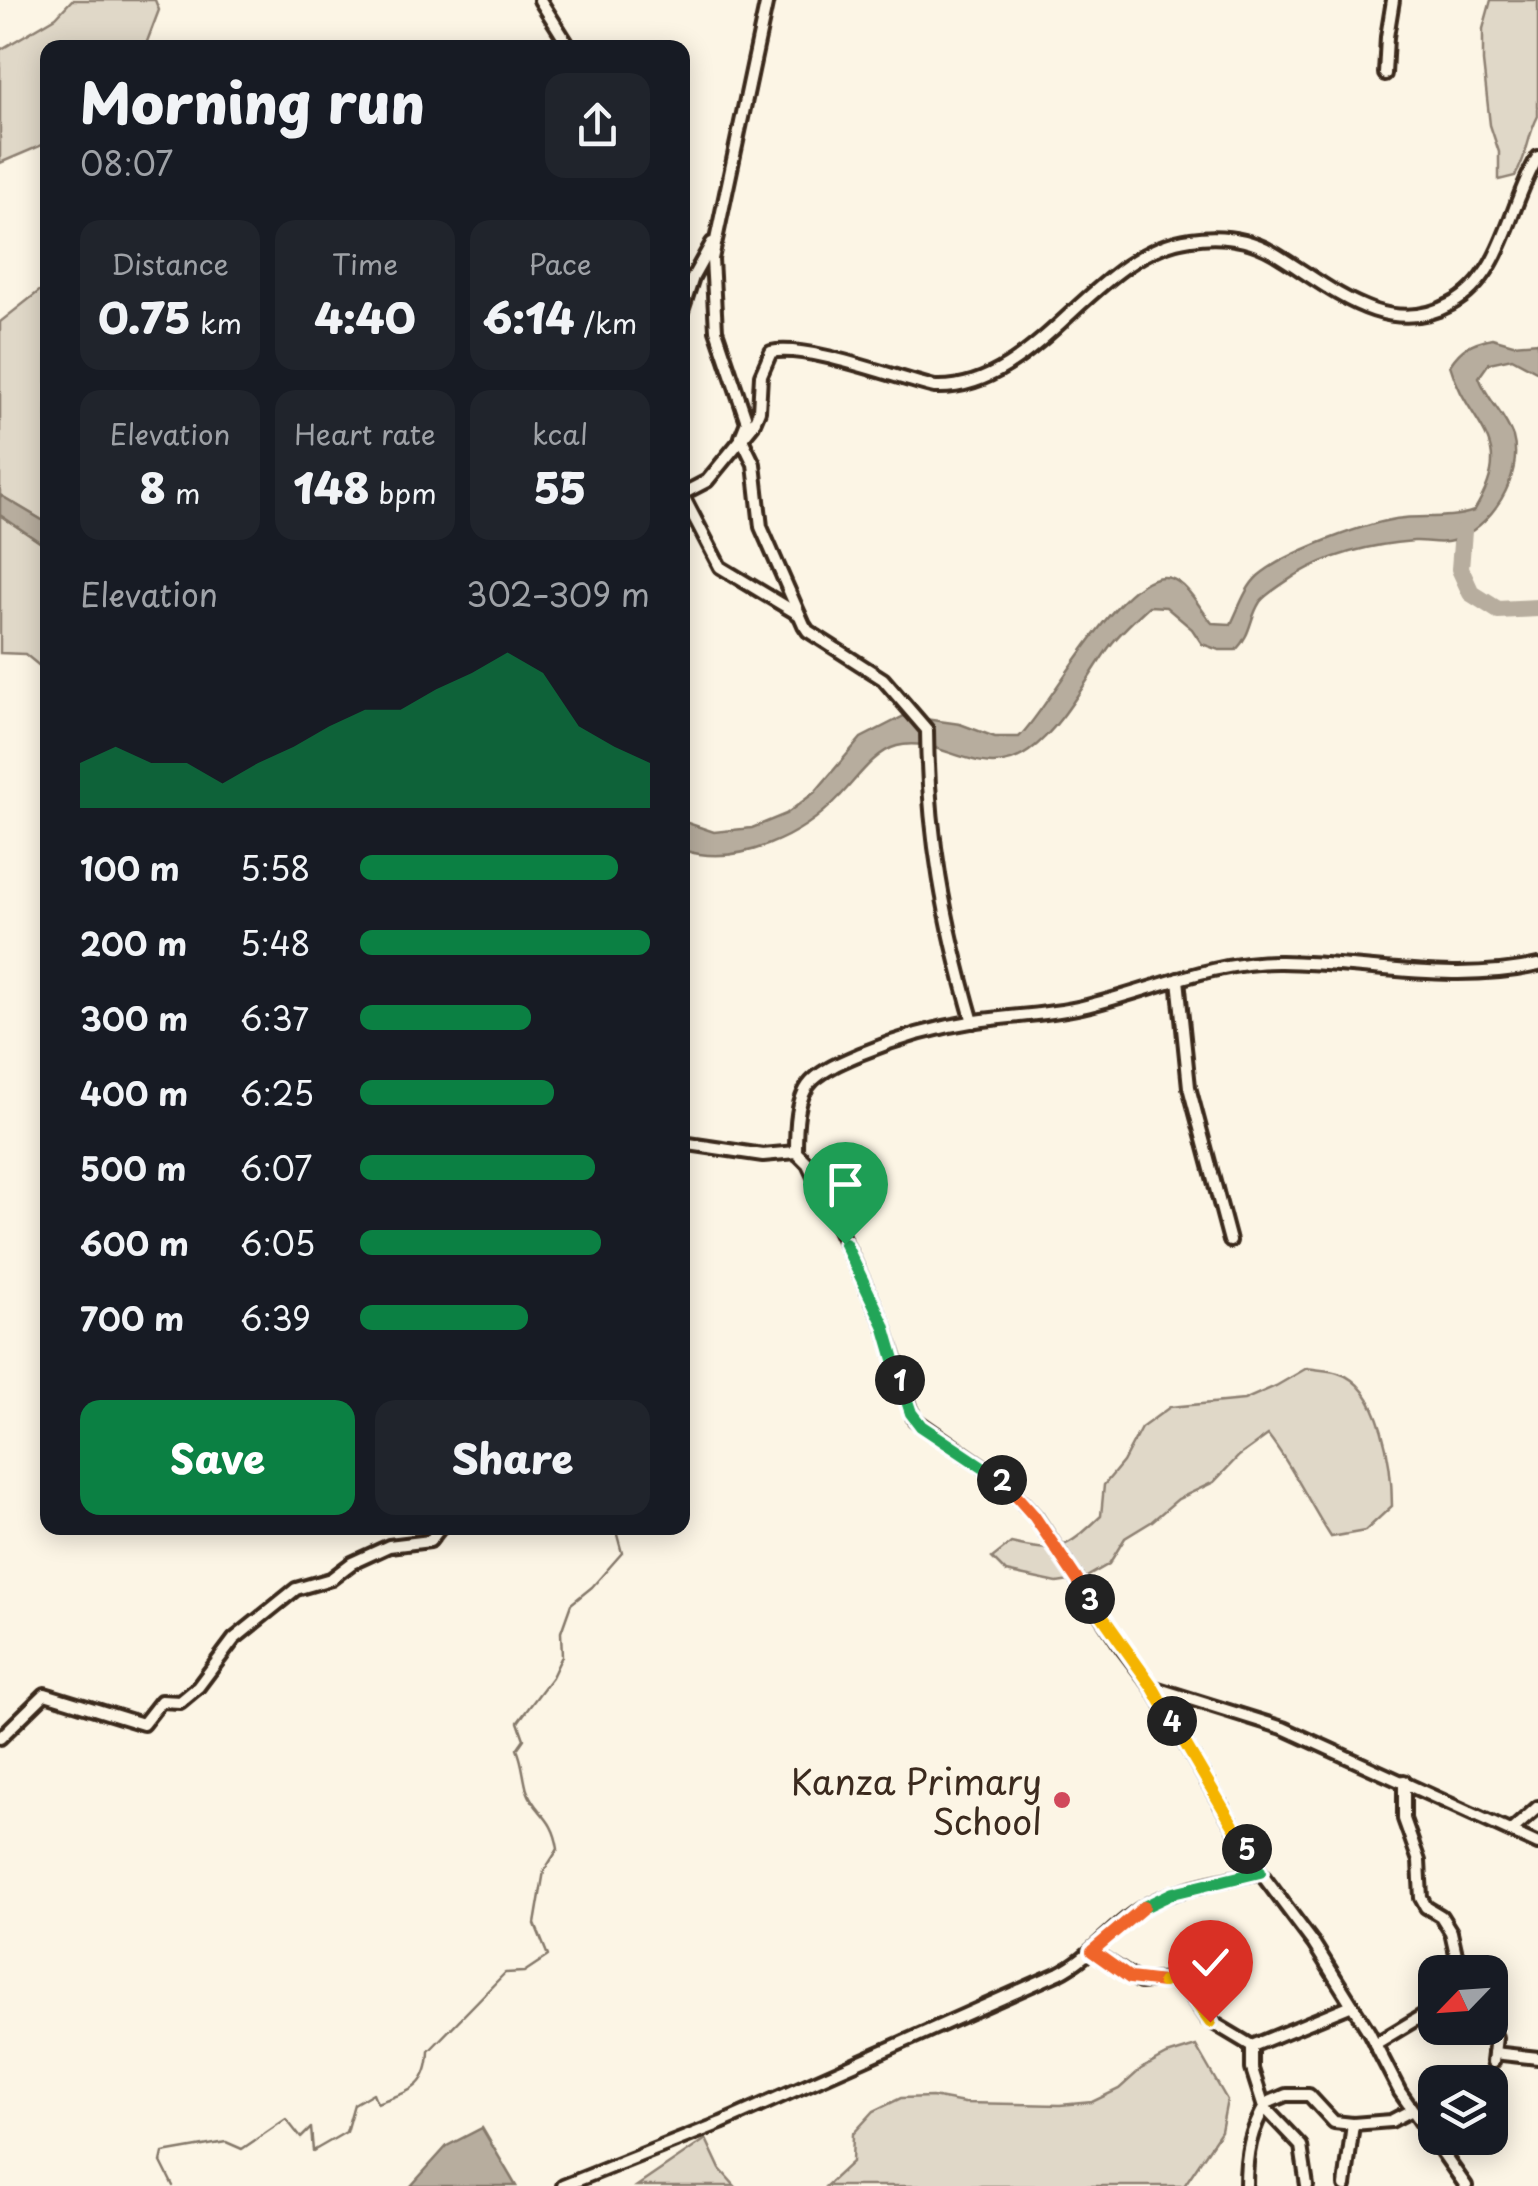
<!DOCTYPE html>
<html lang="en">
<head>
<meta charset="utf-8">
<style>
	:root { --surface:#171b24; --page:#20242c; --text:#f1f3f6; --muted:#9ea1a6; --accent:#0b8043 }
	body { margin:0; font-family:"Playpen Sans",sans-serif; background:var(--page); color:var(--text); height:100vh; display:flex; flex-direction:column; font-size:38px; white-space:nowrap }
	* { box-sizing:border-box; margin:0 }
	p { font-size:32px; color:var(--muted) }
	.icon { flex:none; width:55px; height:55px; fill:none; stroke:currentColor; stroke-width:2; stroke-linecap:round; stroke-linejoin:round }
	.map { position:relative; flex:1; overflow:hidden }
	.side { position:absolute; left:40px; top:40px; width:650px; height:1495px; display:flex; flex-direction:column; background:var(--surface); border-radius:20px; box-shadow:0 5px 25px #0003 }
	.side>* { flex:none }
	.needle { width:65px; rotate:245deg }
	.tools { position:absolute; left:1418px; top:1955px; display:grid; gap:20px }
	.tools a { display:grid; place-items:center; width:90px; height:90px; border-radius:20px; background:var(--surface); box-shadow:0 5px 25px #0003; font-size:50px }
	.pin { position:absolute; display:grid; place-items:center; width:85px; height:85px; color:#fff; margin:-102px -42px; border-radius:50% 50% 50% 0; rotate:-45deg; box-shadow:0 0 10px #0007 }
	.pin .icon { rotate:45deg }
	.km { position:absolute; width:50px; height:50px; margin:-25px; border-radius:50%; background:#222; color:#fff; font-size:28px; line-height:50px; text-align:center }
	.round { display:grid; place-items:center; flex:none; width:105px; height:105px; border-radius:20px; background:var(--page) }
	.summary { display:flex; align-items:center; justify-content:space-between; height:170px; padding:0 40px }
	h1 { font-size:55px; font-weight:800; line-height:75px }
	.metrics { display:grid; grid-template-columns:repeat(3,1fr); gap:15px; height:170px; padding:10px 40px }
	.metrics div { display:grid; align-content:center; border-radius:20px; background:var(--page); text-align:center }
	.metrics b { font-size:42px; font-weight:800 }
	.metrics small { font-size:28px; font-weight:400 }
	.metrics p { font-size:28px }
	.chart { height:280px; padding:20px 40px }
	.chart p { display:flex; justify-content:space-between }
	.chart svg { width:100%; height:180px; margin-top:10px; fill:var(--accent); opacity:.7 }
	.button { display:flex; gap:20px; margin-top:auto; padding:20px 40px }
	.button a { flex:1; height:115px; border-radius:20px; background:var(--accent); color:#fff; font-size:40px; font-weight:800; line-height:115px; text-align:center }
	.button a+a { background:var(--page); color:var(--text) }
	ul { padding:0 40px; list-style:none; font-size:32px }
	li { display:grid; grid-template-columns:160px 120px 1fr; align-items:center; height:75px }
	li i { height:25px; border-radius:12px; background:var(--accent) }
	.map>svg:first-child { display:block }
	.green { fill:#e0d8c8; stroke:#8e8173; stroke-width:2.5 }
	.water { fill:#b7ad9e; stroke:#85796b; stroke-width:2.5 }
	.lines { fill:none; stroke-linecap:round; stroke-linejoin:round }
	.stream { stroke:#85796b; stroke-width:2.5 }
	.river { stroke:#b7ad9e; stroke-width:18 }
	.minor-casing { stroke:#3b2a1e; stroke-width:18 }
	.minor { stroke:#fcf5e5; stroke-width:10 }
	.split-1-casing { stroke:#fff; stroke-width:20 }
	.split-2-casing { stroke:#fff; stroke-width:20 }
	.split-3-casing { stroke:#fff; stroke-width:20 }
	.split-4-casing { stroke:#fff; stroke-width:20 }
	.split-5-casing { stroke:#fff; stroke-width:20 }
	.split-6-casing { stroke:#fff; stroke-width:20 }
	.split-7-casing { stroke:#fff; stroke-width:20 }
	.split-8-casing { stroke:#fff; stroke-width:20 }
	.split-1 { stroke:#22a559; stroke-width:12 }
	.split-2 { stroke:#22a559; stroke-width:12 }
	.split-3 { stroke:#f0652b; stroke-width:12 }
	.split-4 { stroke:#f5b400; stroke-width:12 }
	.split-5 { stroke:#f5b400; stroke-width:12 }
	.split-6 { stroke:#22a559; stroke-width:12 }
	.split-7 { stroke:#f0652b; stroke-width:12 }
	.split-8 { stroke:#f5b400; stroke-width:12 }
	.poi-dot { fill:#d1495b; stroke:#fcf5e5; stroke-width:4 }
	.labels { text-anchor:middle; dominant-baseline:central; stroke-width:8; stroke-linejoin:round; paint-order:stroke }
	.poi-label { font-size:35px; fill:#3b2a1e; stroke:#fcf5e5; text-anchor:end }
</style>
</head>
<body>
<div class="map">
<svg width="1538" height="2186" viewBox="0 0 1538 2186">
	<rect width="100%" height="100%" fill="#fcf5e5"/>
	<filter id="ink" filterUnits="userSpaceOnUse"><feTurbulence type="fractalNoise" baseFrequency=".01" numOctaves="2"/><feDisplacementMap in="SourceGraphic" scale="20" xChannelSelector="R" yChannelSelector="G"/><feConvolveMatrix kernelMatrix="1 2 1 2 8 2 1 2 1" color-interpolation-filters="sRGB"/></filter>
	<g filter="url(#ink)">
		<!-- green -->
		<g class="green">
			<polygon points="72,0 155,0 159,10 145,47 48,48 47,143 0,163 0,50 56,17"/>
			<path d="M1491,0H1538V116C1526,139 1529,153 1515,176L1499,180V152L1490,125L1483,62V29Z"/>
			<polygon points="47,285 47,523 0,495 0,322"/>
			<polygon points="0,515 47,547 47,672 25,654 0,653"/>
			<path d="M1307,1368C1317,1370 1329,1370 1338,1373C1382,1386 1392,1468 1392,1506L1365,1531L1331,1537C1309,1503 1293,1467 1268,1435L1239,1456L1214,1482L1178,1499L1151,1522L1125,1538L1109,1564L1083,1579L1057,1583L1006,1572L992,1558L1011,1543C1059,1554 1065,1550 1101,1516L1104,1485L1123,1462L1141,1428L1170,1407L1244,1400L1276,1386Z"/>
			<polygon points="1196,2046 1227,2100 1221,2131 1184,2186 826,2186 852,2162 853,2134 874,2111 901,2098 932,2097 964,2103 1060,2105 1092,2102 1119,2089 1141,2069 1167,2055"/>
			<polygon points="706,2139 720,2169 735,2186 637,2186"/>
		</g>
		<!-- water -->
		<g class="water">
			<path d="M1492,338L1513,344L1538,342V372L1512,358L1489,363L1479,377C1487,400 1505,414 1513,437C1524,476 1491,529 1452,541C1440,545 1426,540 1414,541C1374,544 1331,554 1296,575C1287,581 1266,594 1260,602C1249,619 1252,633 1236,650H1219L1202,644L1192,629L1166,607L1149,606C1138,616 1115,638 1107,650C1085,682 1061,728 1029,751C981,785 941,734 897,746C874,752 856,780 840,796C803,836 737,868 683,850L682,821L714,832L752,828L786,814L815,792L861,738L904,716L960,724L995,737H1019C1049,709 1124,564 1170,578C1188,583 1200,609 1212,623L1231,624C1239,608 1245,588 1258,576C1284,553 1370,521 1404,518C1428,516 1451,519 1474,511C1519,439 1468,428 1450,365C1461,348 1472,342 1492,338Z"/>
			<polygon points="0,495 47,523 47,547 0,515"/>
			<polygon points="482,2128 516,2186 411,2186 447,2146"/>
		</g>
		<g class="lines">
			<!-- stream -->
			<path class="stream" d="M173,2186L161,2162L163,2153L226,2142L242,2149L286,2119L301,2138L311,2128L313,2151L346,2132L354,2104L373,2093L377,2103C409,2091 428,2089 429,2051L505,1973L524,1972L548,1956L535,1924L544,1871L558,1849C553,1815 535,1814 527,1790C523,1776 523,1763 517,1749L524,1739L518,1722L552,1677L562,1656L561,1632L571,1604L592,1587L622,1553L616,1531L623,1528"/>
			<!-- river -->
			<polyline class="river" points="1463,531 1460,569 1471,593 1498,610 1538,608"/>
			<!-- minor casing -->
			<g class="minor-casing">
				<g id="minor">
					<polyline points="540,0 570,48"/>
					<path d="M767,0L712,259L716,330L747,422L741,437L754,464L761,527L804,625L808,631L883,679L927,730C928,836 944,921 973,1022"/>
					<polyline points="1385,74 1387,37 1393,0"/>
					<polyline points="682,311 693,277 712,243"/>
					<path d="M682,494L707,481L753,425L759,411L761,375L771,352C808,344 895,378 935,387C1037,391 1092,252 1191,239C1219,235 1247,238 1272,252C1326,283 1384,341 1451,304C1504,276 1509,204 1538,157"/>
					<polyline points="682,494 720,567 798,614"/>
					<polyline points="1178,979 1189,1087 1230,1241"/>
					<path d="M682,1143L763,1155L796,1152C796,1130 796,1095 813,1080C826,1068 844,1061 860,1054C896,1039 937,1027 976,1021C1011,1016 1047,1015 1082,1007C1148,992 1212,961 1281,962C1368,963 1452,984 1538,965"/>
					<polyline points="796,1152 808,1164 884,1325 914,1419 1001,1479 1035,1516 1123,1649 1152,1687 1260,1872 1314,1944 1369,2032 1400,2092 1466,2186"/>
					<polyline points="1152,1687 1283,1728 1538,1844"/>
					<polyline points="0,1738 45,1694 143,1724 161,1701 180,1702 198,1687 234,1639 296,1589 331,1579 352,1563 389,1546 430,1541 440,1528"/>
					<polyline points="1404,1781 1404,1819 1419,1861 1421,1898 1426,1907 1441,1916 1451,1932 1460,1972"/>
					<polyline points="1511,1831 1538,1807"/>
					<polyline points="1092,1951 1140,1982 1179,1978 1207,2019 1252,2046 1352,2005"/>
					<polyline points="1466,2028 1496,2037 1493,2062"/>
					<polyline points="1375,2044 1435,2008"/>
					<polyline points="1252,2046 1252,2069 1264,2107 1301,2146 1307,2186"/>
					<polyline points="1494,2053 1538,2058"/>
					<path d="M563,2186L721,2123L1059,1973C1091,1957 1110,1928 1140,1909C1175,1887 1220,1882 1260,1872"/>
					<path d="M1246,2186C1246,2153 1250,2131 1267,2103L1286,2095H1309L1334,2122L1353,2124"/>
					<polyline points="1345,2186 1353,2124 1391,2121 1412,2110"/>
				</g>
			</g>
			<!-- minor -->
			<use href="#minor" class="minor"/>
		</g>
	</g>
	<g class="lines" filter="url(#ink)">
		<!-- split-1 casing -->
		<g class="split-1-casing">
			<polyline id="split-1" points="845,1244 884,1325 900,1380"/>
		</g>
		<!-- split-2 casing -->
		<g class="split-2-casing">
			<polyline id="split-2" points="900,1380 911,1413 921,1426 1002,1480"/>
		</g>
		<!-- split-3 casing -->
		<g class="split-3-casing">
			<polyline id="split-3" points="1002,1480 1034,1516 1090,1599"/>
		</g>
		<!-- split-4 casing -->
		<g class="split-4-casing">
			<polyline id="split-4" points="1090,1599 1152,1686 1172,1721"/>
		</g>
		<!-- split-5 casing -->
		<g class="split-5-casing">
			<polyline id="split-5" points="1172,1721 1247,1849"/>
		</g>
		<!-- split-6 casing -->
		<g class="split-6-casing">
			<polyline id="split-6" points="1144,1907 1173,1893 1260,1872 1247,1849"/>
		</g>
		<!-- split-7 casing -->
		<g class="split-7-casing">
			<polyline id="split-7" points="1144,1907 1092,1951 1130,1978 1163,1982"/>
		</g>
		<!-- split-8 casing -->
		<g class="split-8-casing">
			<polyline id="split-8" points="1163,1982 1179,1978 1210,2022"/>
		</g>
		<!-- split-1 -->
		<use href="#split-1" class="split-1"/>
		<!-- split-2 -->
		<use href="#split-2" class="split-2"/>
		<!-- split-3 -->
		<use href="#split-3" class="split-3"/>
		<!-- split-4 -->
		<use href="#split-4" class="split-4"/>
		<!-- split-5 -->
		<use href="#split-5" class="split-5"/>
		<!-- split-6 -->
		<use href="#split-6" class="split-6"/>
		<!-- split-7 -->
		<use href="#split-7" class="split-7"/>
		<!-- split-8 -->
		<use href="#split-8" class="split-8"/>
	</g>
	<!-- markers -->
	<circle class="poi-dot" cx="1062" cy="1800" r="10"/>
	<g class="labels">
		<!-- poi labels -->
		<g class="poi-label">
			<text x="1042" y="1780">Kanza Primary<tspan x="1042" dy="40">School</tspan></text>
		</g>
	</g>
</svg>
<div class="tools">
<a><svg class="needle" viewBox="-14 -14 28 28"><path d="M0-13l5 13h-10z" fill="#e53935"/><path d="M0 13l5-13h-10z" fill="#9ea1a6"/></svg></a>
<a><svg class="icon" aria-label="layers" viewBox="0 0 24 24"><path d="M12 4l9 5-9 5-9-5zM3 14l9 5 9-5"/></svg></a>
</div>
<div class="pin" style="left:845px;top:1244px;background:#1e9e55"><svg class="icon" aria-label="arrive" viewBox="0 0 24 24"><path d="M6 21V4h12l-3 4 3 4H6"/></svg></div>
<div class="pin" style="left:1210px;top:2022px;background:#d93025"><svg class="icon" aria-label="check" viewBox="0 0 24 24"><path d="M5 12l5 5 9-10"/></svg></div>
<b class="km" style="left:900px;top:1380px">1</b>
<b class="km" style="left:1002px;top:1480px">2</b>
<b class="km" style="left:1090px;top:1599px">3</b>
<b class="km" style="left:1172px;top:1721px">4</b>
<b class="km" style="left:1247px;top:1849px">5</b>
<section class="side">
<div class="summary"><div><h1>Morning run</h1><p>08:07</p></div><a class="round"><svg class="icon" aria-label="share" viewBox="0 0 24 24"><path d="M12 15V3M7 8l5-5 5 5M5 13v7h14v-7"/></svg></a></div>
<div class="metrics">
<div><p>Distance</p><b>0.75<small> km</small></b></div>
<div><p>Time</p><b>4:40</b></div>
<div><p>Pace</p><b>6:14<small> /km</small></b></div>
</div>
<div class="metrics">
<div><p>Elevation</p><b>8<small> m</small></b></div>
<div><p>Heart rate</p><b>148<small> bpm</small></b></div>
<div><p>kcal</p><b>55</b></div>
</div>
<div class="chart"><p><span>Elevation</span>302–309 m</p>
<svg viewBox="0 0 160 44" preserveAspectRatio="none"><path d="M0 44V33L10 29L20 33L30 33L40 38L50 33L60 29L70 24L80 20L90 20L100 15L110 11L120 6L130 11L140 24L150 29L160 33V44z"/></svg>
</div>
<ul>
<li><b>100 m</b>5:58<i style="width:89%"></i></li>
<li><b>200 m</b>5:48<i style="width:100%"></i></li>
<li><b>300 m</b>6:37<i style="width:59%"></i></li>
<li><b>400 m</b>6:25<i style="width:67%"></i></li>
<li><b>500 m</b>6:07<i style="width:81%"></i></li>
<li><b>600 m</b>6:05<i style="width:83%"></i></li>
<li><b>700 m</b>6:39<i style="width:58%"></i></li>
</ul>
<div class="button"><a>Save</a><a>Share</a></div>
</section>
</div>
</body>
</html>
